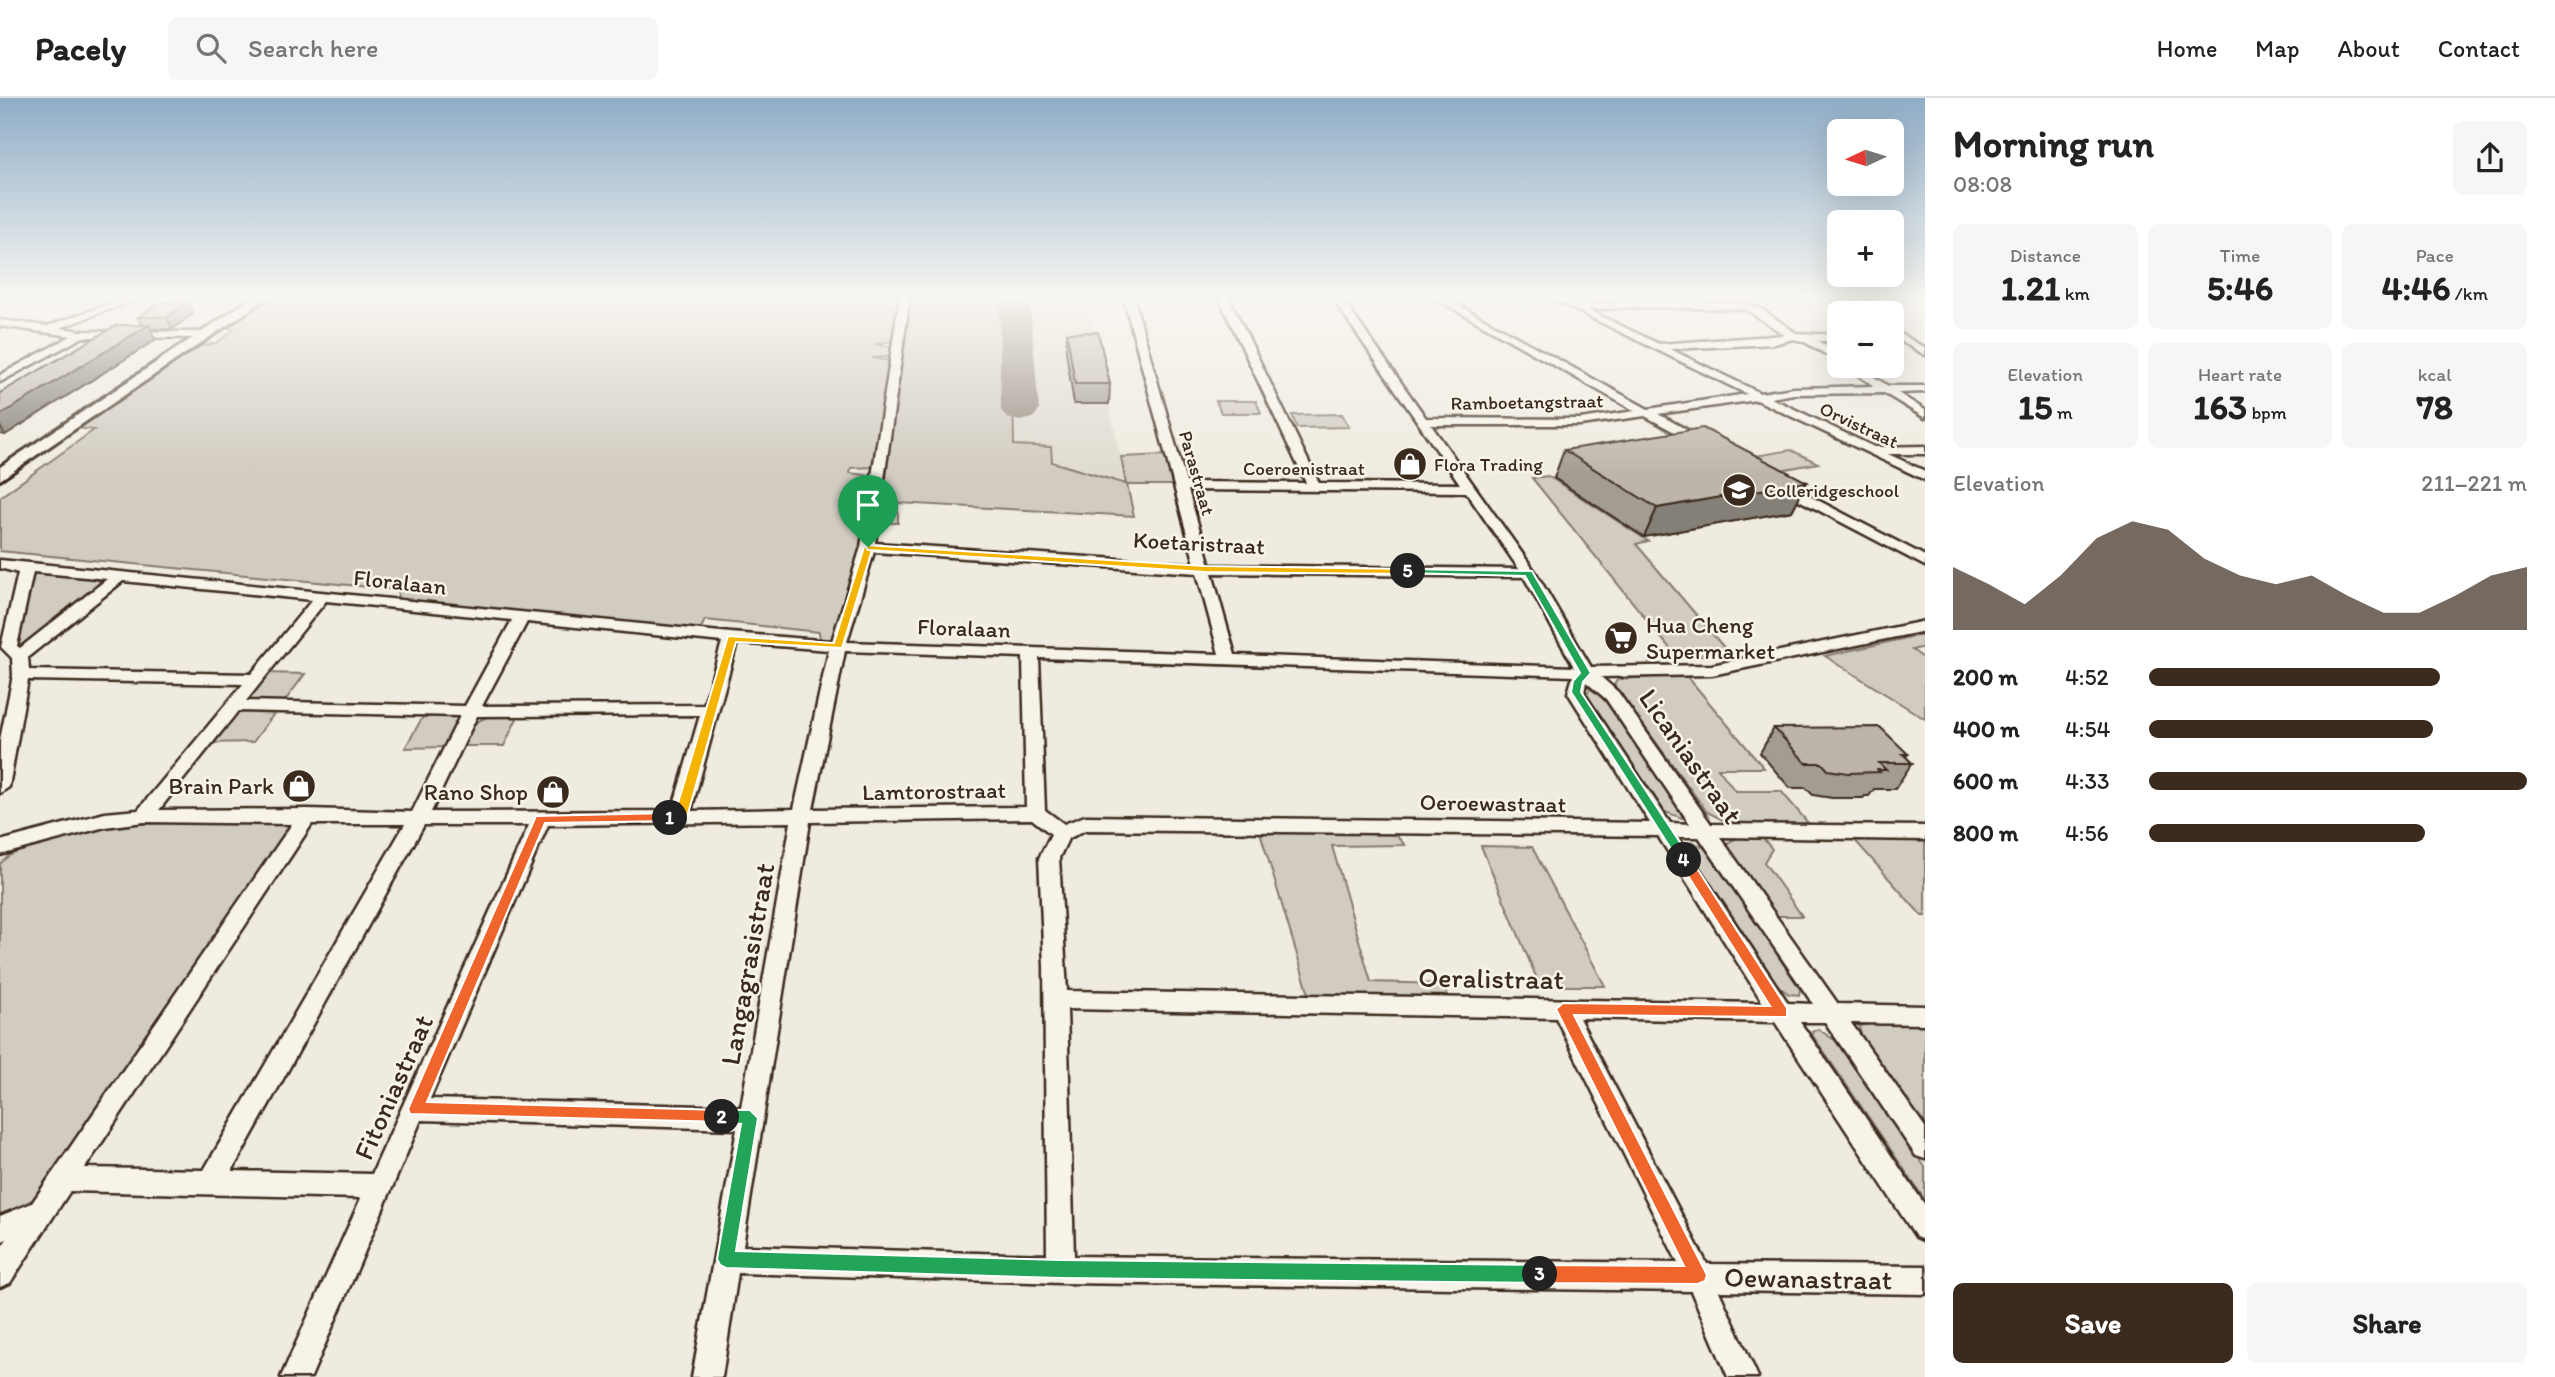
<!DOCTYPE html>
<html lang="en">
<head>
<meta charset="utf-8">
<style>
	:root { --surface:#fff; --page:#f6f6f6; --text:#222; --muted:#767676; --line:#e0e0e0; --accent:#3b2a1e }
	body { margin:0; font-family:Itim,sans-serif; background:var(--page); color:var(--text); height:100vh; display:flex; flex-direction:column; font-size:26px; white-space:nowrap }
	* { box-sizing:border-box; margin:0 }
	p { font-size:23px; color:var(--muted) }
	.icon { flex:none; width:38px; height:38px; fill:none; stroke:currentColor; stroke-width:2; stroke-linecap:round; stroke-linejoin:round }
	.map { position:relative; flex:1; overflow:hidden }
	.drawer { display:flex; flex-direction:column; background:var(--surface); width:630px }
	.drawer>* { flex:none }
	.needle { width:46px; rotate:266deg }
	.buttons { position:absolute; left:1827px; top:21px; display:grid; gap:14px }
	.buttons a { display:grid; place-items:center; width:77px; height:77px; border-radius:10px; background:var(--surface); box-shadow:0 7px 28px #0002; font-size:35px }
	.pin { position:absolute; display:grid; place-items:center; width:60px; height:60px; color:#fff; margin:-72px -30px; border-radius:50% 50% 50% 0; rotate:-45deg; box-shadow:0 0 7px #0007 }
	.pin .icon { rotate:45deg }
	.km { position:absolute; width:35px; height:35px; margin:-18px; border-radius:50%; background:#222; color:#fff; font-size:19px; line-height:35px; text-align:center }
	.round { display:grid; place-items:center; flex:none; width:74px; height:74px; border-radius:10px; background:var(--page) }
	.headline { display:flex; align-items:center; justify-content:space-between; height:119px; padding:0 28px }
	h1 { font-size:38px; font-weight:700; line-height:52px }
	.metrics { display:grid; grid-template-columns:repeat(3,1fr); gap:10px; height:119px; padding:7px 28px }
	.metrics div { display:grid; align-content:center; border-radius:10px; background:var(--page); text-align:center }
	.metrics b { font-size:35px; font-weight:700 }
	.metrics small { font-size:19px; font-weight:400 }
	.metrics p { font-size:19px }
	.chart { height:196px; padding:14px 28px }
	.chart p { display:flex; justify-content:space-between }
	.chart svg { width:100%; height:126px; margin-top:7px; fill:var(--accent); opacity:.7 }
	.button { display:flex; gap:14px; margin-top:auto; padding:14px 28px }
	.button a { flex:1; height:80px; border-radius:10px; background:var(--accent); color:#fff; font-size:28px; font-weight:700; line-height:80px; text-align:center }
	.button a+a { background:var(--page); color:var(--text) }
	ul { padding:0 28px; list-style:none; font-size:23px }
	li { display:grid; grid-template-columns:112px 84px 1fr; align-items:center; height:52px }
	li i { height:18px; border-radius:9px; background:var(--accent) }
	header { display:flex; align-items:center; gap:42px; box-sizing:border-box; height:98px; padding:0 35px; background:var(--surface); border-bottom:2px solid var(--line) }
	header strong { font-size:33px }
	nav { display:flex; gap:38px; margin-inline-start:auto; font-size:24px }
	.search { width:490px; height:63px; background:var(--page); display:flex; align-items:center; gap:18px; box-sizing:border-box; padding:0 24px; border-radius:10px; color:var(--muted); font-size:26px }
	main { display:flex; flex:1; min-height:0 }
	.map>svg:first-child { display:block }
	.built { fill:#e0dbd0 }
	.green { fill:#d1cbc0; stroke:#867a6f; stroke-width:2 }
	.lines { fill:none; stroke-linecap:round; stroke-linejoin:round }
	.taxiway { fill:#958a7f; fill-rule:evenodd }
	.minor-casing { stroke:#3b2a1e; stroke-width:5 }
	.secondary-casing { stroke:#3b2a1e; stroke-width:6 }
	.minor { fill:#f7f3e8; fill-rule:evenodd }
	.secondary { fill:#f7f3e8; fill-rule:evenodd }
	.wall { fill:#a39c92; stroke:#3b2a1e; stroke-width:2 }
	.shaded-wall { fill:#847f77; stroke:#3b2a1e; stroke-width:2 }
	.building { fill:#bdb5aa; stroke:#3b2a1e; stroke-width:2 }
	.split-1 { fill:#f5b400; stroke:#fff; stroke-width:2 }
	.split-2 { fill:#f0652b; stroke:#fff; stroke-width:2 }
	.split-3 { fill:#22a559; stroke:#fff; stroke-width:2 }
	.split-4 { fill:#f0652b; stroke:#fff; stroke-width:2 }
	.split-5 { fill:#22a559; stroke:#fff; stroke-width:2 }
	.split-6 { fill:#f5b400; stroke:#fff; stroke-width:2 }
	.labels { text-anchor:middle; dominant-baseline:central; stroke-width:5; stroke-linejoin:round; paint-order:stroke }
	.far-street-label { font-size:19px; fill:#3b2a1e; stroke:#f7f3e8 }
	.far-poi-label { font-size:19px; fill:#3b2a1e; stroke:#f7f3e8; text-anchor:start }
	.street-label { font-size:23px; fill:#3b2a1e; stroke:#f7f3e8 }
	.poi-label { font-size:23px; fill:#3b2a1e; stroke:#f7f3e8; text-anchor:end }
	.near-street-label { font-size:28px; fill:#3b2a1e; stroke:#f7f3e8 }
</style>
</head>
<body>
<header>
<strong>Pacely</strong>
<div class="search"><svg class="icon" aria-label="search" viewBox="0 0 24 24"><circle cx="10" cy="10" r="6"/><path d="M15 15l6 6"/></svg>Search here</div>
<nav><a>Home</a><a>Map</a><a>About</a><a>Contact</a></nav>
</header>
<main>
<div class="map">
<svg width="1925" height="1279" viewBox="0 0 1925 1279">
	<rect width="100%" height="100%" fill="#efebe0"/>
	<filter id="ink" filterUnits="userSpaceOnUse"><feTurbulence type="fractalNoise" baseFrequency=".0143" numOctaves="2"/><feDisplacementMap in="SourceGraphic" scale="14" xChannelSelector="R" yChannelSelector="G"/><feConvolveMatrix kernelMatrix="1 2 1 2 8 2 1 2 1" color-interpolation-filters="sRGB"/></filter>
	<g filter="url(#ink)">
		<!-- built -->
		<polygon class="built" points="919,198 1088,198 1093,237 1134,418 893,405"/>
		<!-- green -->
		<g class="green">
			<polygon points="269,198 901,198 893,243 875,246 893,249 891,259 872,260 890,263 874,369 851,370 850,375 873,378 850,522 836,541 820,541 819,534 705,522 700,532 397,501 399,492 0,453 0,399 94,332 76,330 197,249 216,245 234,232 226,228 262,202 280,199"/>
			<polygon points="910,198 1001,198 1001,280 1013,281 1014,347 1051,349 1052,364 1126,386 1121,359 1167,357 1174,387 1127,387 1134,418 898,405 898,425 879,425"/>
			<polygon points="194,240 22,356 16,356 185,242"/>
			<polygon points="1216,303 1256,303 1261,315 1221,315"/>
			<polygon points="1342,316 1349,329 1297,330 1292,317"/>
			<polygon points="1791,352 1818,365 1764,375 1738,361"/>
			<polygon points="1548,378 1648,443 1636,446 1726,552 1703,557 1676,558 1532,380"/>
			<polygon points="32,475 97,481 101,486 21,549 15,545"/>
			<polygon points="1925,536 1925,549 1912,552 1925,561 1925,621 1825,558"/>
			<polygon points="264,575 305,576 284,604 244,604"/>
			<polygon points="1686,577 1764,670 1718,670 1735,693 1781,693 1809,726 1731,726 1707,714 1614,587 1618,581"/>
			<path d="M1590,591C1609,596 1668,692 1683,714L1682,720L1665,714L1586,597Z"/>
			<polygon points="242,613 276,613 253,644 209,645 231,617"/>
			<polygon points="425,615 459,617 462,620 447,649 405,650"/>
			<polygon points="489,618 518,618 504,648 461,648 472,626"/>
			<path d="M146,723L295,726L38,1099L0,1118V766C22,739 110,727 146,723Z"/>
			<polygon points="1260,734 1394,735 1405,747 1332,748 1371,884 1443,886 1449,902 1310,900"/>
			<polygon points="1762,739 1772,751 1764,764 1802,818 1776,818 1728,749 1727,745 1737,740"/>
			<polygon points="1852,739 1925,740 1925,818 1922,818"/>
			<polygon points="1693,744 1707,751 1800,891 1799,897 1789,896 1779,889 1687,749 1687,745"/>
			<polygon points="1481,748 1532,749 1605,888 1540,888"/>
			<polygon points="1870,926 1925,926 1925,1030 1862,942 1859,928"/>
			<polygon points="1818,931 1836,943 1925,1069 1925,1102 1813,938 1812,934"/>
		</g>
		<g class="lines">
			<!-- taxiway -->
			<polygon class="taxiway" points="999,198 1029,198 1039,312 1033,320 1020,323 1007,320 1001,312"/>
			<!-- minor casing -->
			<g class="minor-casing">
				<g id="minor">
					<polygon points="0,198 8,198 0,203"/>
					<polygon points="132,198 145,198 60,230 81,233 207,234 212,237 207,240 83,239 0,284 0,277 71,238 0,228 0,222 47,228"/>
					<path d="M900,198H910L875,445L1195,466L1123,198H1133L1186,384L1306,385L1218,198H1228L1319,385L1460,386L1331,198H1340L1426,320L1580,321L1635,313L1431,198H1442L1648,311L1747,296L1547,198H1559L1577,207L1633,203L1746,205L1763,212L1796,235L1839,237V243H1818L1839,257V264L1803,243L1793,241L1774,246L1670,251L1760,295L1794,290L1874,288L1845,268H1857L1888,288H1925V294L1898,295L1925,312V320L1884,295L1794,296L1771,300L1874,349L1925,348V356H1888L1925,373V382L1757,302L1658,316L1706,342V348L1702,349L1645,318L1580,327H1431L1536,475L1591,569L1712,567L1925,523V533L1712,577L1601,579L1618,594L1711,726L1925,728V742L1720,739L1838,906L1925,908V926L1851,925L1925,1029V1061L1916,1058L1825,924H1800L1925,1107V1143L1916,1139L1775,924L1579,920L1707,1166L1925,1168V1196L1719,1193L1758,1279H1728L1691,1193L1061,1185L738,1175L722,1279H692L737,1031L421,1022L311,1279H281L361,1100L70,1093L10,1185L0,1189V1151L7,1141L0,1144V1118L32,1105L292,726L144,724L105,729L0,757V743L105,715L138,712L243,586L28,582L9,689L0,695V642L13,577L12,560L1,549L18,475L0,470V462L731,535L832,543L861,449ZM1633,209L1745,211L1785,237L1659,246L1588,212ZM1188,392L1466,394L1519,471L1210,467ZM874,454L1197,475L1219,556L847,544ZM33,474L107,481L20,550L17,548ZM1212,475L1524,479L1574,569L1235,557ZM123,483L312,502L251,576L29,572L28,559ZM326,503L512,522L465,608L246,603ZM527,524L722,544L704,607L482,608ZM737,545L829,552L794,711L691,713ZM845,553L1023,559L1026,709L813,711ZM1039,560L1573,578L1568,595L1650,725L1085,718L1064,726L1045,712ZM1586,584L1606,601L1690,726L1670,725L1584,595ZM238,613L460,618L412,714L308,711L159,712ZM700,617L672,713L431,714L477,618ZM1032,721L1051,736L1039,760L1044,868L1047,1157L743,1148L810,724ZM791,724L741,1009L430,1001L548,727ZM312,726H405L204,1072L85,1070ZM424,727H529L372,1076L232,1073ZM1085,732L1658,738L1763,905L1067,893L1059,760L1068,741ZM1678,739H1699L1813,906L1788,905ZM1067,911L1556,920L1678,1165L1074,1158Z"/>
					<polygon points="1828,198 1839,198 1865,215 1854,215"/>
					<polygon points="1892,231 1925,250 1925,257 1892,238"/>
					<polygon points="1779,382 1925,458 1925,468 1774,389 1773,386"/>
				</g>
			</g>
			<!-- secondary casing -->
			<g class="secondary-casing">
				<polygon id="secondary" points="255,198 270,198 0,382 0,369"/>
			</g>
			<!-- minor -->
			<use href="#minor" class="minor"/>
			<!-- secondary -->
			<use href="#secondary" class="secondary"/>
		</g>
		<!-- wall -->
		<g class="wall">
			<polygon points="188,204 193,216 172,231 150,231 155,242 5,337 0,336 0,295 141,227 138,219"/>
			<polygon points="1067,235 1110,286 1109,306 1074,306 1066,254"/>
			<polygon points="1564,352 1807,384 1792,413 1644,439 1554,380"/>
			<polygon points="1774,630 1908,656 1906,659 1912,665 1895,691 1874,691 1869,698 1865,698 1863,700 1832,700 1813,697 1806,690 1790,690 1760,655"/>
		</g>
		<!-- shaded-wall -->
		<g class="shaded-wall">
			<polygon points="188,204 193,216 172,231 167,219"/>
			<polygon points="149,227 155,242 5,337 0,328 0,317"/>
			<polygon points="1807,384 1792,413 1644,439 1657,410"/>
		</g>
		<!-- building -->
		<g class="building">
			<polygon points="188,204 167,219 138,219 159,205"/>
			<polygon points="117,227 149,227 0,317 0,295"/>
			<polygon points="1098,234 1110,286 1075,286 1067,235"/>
			<polygon points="1703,330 1807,384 1657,410 1564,352"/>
			<polygon points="1880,629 1908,656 1903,656 1912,665 1879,665 1886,672 1878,672 1880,674 1848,675 1828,672 1822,665 1806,665 1774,630"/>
		</g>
	</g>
	<!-- sky -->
	<linearGradient id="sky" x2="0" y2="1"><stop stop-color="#8fadc7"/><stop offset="0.53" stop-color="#f8f6f1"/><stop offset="1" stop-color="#f8f6f1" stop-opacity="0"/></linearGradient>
	<rect width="1925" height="377" fill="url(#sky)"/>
	<!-- split-1 -->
	<polygon class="split-1" points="868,447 873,449 842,550 736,544 687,719 680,724 666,723 666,717 675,715 728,538 834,545 864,449"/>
	<!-- split-2 -->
	<polygon class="split-2" points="670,715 676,720 674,723 545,725 427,1004 722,1012 727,1014 727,1024 410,1016 408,1011 536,718"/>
	<!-- split-3 -->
	<polygon class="split-3" points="722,1012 750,1012 758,1020 736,1153 1061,1162 1540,1167 1546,1169 1549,1176 1546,1182 1540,1185 1061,1180 726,1170 720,1167 717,1161 741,1026 716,1024 716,1014"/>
	<!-- split-4 -->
	<polygon class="split-4" points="1684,757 1689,758 1787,910 1787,919 1574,917 1707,1177 1705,1183 1698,1186 1540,1185 1533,1182 1531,1176 1533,1169 1540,1167 1684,1168 1556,911 1563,905 1770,908 1678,762"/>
	<!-- split-5 -->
	<polygon class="split-5" points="1408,471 1532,473 1591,575 1583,584 1581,594 1689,758 1689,765 1680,765 1571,594 1573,583 1580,575 1525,478 1405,475"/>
	<!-- split-6 -->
	<polygon class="split-6" points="865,447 1205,468 1408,471 1413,473 1408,476 1205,474 868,452"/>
	<!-- icons -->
	<defs>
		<g id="shop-disc" transform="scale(1.75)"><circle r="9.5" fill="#3b2a1e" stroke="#f7f3e8"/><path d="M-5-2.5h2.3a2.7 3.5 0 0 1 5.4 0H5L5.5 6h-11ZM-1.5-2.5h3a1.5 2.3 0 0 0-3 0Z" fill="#fff"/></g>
		<g id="school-disc" transform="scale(1.75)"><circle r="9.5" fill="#3b2a1e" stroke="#f7f3e8"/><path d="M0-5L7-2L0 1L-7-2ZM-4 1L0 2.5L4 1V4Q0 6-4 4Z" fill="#fff"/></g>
		<g id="supermarket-disc" transform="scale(1.75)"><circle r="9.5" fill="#3b2a1e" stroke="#f7f3e8"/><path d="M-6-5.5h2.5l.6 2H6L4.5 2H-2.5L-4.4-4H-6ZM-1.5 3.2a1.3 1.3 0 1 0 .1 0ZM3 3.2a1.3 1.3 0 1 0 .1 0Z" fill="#fff"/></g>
	</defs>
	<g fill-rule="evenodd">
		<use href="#shop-disc" x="1410" y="366"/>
		<use href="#school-disc" x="1739" y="392"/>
		<use href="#supermarket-disc" x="1621" y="540"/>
		<use href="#shop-disc" x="299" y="688"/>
		<use href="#shop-disc" x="553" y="694"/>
	</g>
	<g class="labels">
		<!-- far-street labels -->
		<g class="far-street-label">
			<text transform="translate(1527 304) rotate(-1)">Ramboetangstraat</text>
			<text transform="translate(1859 327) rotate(25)">Orvistraat</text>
			<text x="1304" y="370">Coeroenistraat</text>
			<text transform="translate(1197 375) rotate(74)">Parastraat</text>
		</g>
		<!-- far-poi labels -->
		<g class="far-poi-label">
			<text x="1434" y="366">Flora Trading</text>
			<text x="1764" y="392">Colleridgeschool</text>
		</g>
		<!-- street labels -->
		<g class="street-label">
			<text transform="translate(1199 445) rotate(3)">Koetaristraat</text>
			<text transform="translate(400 484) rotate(6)">Floralaan</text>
			<text transform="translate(964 530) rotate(2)">Floralaan</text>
			<text transform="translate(934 693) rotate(-1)">Lamtorostraat</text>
			<text transform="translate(1493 705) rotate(1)">Oeroewastraat</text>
		</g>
		<!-- poi labels -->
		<g class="poi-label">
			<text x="1646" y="527" text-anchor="start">Hua Cheng<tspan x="1646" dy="26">Supermarket</tspan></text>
			<text x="274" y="688">Brain Park</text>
			<text x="528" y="694">Rano Shop</text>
		</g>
		<!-- near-street labels -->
		<g class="near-street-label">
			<text transform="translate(1691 658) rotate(55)">Licaniastraat</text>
			<text transform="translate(747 866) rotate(-80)">Langagrasistraat</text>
			<text transform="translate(1491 880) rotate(1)">Oeralistraat</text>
			<text transform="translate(393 989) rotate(-66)">Fitoniastraat</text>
			<text transform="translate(1808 1180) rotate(1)">Oewanastraat</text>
		</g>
	</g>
</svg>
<div class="buttons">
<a><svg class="needle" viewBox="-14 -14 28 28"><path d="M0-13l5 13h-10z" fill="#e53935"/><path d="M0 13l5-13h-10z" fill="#767676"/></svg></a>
<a>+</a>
<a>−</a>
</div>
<div class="pin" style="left:868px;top:449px;background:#1e9e55"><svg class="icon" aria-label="arrive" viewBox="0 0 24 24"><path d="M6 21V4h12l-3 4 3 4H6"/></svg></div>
<b class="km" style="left:670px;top:720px">1</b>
<b class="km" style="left:722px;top:1019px">2</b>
<b class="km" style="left:1540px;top:1176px">3</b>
<b class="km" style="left:1684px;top:762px">4</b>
<b class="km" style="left:1408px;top:473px">5</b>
</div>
<section class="drawer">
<div class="headline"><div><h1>Morning run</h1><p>08:08</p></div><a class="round"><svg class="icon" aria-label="share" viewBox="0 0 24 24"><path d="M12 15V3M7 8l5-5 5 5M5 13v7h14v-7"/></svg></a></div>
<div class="metrics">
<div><p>Distance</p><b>1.21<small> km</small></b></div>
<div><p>Time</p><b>5:46</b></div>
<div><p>Pace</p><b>4:46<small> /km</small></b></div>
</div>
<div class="metrics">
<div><p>Elevation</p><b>15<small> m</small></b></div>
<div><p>Heart rate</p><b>163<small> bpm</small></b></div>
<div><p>kcal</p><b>78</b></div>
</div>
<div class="chart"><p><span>Elevation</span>211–221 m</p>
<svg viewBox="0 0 160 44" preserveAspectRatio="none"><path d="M0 44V22L10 28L20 35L30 25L40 12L50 6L60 9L70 19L80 25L90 28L100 25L110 32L120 38L130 38L140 32L150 25L160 22V44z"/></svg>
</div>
<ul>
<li><b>200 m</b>4:52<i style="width:77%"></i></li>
<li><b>400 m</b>4:54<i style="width:75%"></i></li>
<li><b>600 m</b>4:33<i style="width:100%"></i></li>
<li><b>800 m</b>4:56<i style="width:73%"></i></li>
</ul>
<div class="button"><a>Save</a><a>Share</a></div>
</section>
</main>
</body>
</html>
